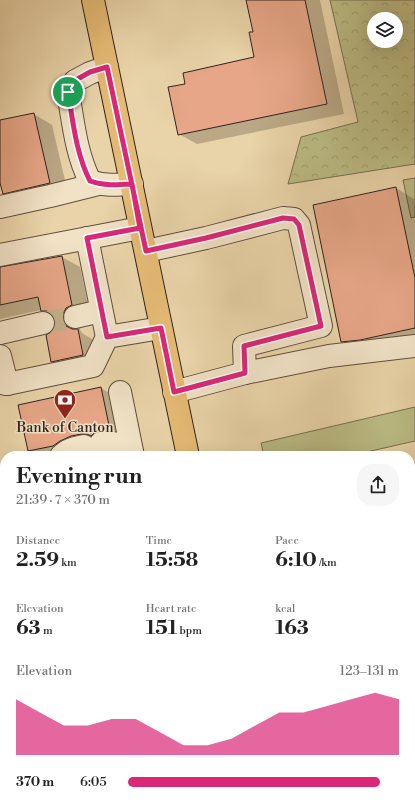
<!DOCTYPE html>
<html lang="en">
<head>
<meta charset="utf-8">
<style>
	:root { --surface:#fff; --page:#f6f6f6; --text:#222; --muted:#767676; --accent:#db2777 }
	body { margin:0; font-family:"Libre Bodoni",serif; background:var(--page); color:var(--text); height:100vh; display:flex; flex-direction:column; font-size:15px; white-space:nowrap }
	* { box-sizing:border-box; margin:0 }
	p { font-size:13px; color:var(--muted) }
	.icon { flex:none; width:22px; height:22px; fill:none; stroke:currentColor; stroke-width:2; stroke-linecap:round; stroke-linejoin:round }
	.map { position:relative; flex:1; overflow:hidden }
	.sheet { position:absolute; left:0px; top:451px; width:415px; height:354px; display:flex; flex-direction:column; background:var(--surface); border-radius:16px 16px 0 0; box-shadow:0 4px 16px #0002 }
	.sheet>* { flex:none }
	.controls { position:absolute; left:367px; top:12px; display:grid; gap:8px }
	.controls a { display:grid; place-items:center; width:36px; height:36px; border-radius:50%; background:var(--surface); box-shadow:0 4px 16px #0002; font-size:20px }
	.pin { position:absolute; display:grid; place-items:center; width:34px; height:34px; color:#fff; margin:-17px; border:2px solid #fff; border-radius:50%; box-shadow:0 1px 4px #0007 }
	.round { display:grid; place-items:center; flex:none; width:42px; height:42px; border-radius:16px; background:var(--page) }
	.overview { display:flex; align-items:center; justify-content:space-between; height:68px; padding:0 16px }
	h1 { font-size:22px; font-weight:700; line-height:30px }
	.figures { display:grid; grid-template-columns:repeat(3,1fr); gap:6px; height:68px; padding:4px 16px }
	.figures div { display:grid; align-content:center }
	.figures b { font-size:20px; font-weight:700 }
	.figures small { font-size:11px; font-weight:400 }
	.figures p { font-size:11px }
	.chart { height:112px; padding:8px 16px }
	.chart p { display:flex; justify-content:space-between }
	.chart svg { width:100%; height:72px; margin-top:4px; fill:var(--accent); opacity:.7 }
	ul { padding:0 16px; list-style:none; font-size:13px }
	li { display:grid; grid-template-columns:64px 48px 1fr; align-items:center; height:30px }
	li i { height:10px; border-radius:5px; background:var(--accent) }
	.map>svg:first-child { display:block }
	.forest { fill:url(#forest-crowns); stroke:#766f51; fill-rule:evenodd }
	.green { fill:#bbbb84; stroke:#766f51 }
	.shadow { fill:#0003; fill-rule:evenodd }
	.building { fill:#e6a687; stroke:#30231e }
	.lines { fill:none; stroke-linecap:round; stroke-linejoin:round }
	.minor-tunnel { stroke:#c4b08c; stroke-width:22; stroke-dasharray:22 11; stroke-linecap:butt }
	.minor-casing { stroke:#5e4f40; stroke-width:24 }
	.major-casing { stroke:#30231e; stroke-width:24 }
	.minor { stroke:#f1e2c6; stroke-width:22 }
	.major { stroke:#e4ba74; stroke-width:22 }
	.route-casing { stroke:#fff; stroke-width:8 }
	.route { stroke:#db2777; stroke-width:5 }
	.labels { text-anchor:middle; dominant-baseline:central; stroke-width:3; stroke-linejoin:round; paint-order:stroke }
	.poi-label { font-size:14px; fill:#30231e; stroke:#f1e2c6 }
</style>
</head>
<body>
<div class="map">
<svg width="415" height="805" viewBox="0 0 415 805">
	<defs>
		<pattern id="forest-crowns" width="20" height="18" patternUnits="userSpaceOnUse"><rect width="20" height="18" fill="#bbbb84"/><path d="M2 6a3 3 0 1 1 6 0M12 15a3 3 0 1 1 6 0" fill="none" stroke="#a1a072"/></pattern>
	</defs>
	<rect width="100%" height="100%" fill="#e9d3a8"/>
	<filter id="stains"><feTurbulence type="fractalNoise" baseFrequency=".005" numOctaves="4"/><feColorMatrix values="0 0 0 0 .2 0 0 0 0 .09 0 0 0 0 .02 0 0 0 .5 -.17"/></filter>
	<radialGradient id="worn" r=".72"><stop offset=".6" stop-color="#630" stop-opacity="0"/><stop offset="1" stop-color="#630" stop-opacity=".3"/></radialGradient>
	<!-- forest -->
	<path class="forest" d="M330,0H415V164L288,184L301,137L358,122ZM374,19H396V41H374Z"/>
	<!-- green -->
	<g class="green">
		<polygon points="415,178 415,217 411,218 403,180"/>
		<polygon points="415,407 415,441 349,456 264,456 261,443"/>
	</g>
	<!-- shadow -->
	<g class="shadow">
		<polygon points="247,0 320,0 344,114 197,144 179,134 187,84 256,58 254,32"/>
		<polygon points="34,114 52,125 68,193 22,203 4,193 0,179 0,121"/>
		<path d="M396,188L414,199L415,205V342L360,352L342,341ZM365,338V340L356,341V339Z"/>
		<polygon points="62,257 80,267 90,315 81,324 80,330 82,333 95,341 101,365 70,372 52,361 52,333 56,327 55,318 41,310 0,319 0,269"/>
		<polygon points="101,388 116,397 124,438 59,456 38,456 29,451"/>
		<polygon points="415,523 415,794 410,791 410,525"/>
		<polygon points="0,532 3,534 1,549 0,549"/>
		<rect x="0" y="721" width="5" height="33"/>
		<polygon points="80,801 88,805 61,805"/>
	</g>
	<!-- building -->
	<g class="building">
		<polygon points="246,0 305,0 327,104 178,135 168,87 185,84 183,73 254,57 249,32 253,32"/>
		<polygon points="34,113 50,183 3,194 0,183 0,120"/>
		<polygon points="396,187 415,278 415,328 360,340 341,342 313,205"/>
		<polygon points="62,256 72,305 66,308 63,314 63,319 66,326 72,329 78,329 83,355 51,362 46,335 51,332 55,327 55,321 52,315 47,311 41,311 38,297 0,305 0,267"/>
		<polygon points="101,387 110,430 100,431 95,432 91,436 87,434 82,434 71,436 60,441 53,446 28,451 18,405"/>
	</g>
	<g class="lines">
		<!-- minor-tunnel -->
		<polyline class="minor-tunnel" points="43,323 75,317"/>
		<!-- minor casing -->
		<g class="minor-casing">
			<g id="minor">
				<path d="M107,67L90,73L75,81L68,92C73,121 76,154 90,181C104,186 117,185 132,184"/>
				<polyline points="0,207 50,196 98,184"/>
				<polyline points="87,238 107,337"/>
				<polyline points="146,251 206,238 283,218 294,219 299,225 321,326 244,346 245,373"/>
				<polyline points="0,255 140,228"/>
				<polyline points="75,317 101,311"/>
				<polyline points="0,333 43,323"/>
				<polyline points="0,356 7,384"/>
				<polyline points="0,383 7,384 93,366 107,337 161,328"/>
				<polyline points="120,392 133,456"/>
				<polyline points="174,392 245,373 329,356 415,346"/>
				<path d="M101,443C114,442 123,443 129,456"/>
				<path d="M61,456C67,449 75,448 84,446"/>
				<polyline points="410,482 415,481"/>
				<polyline points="0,578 5,578"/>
				<polyline points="111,800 114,805"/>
				<polyline points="150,800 152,805"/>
				<polyline points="211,800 212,805"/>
				<polyline points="10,805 31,800"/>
			</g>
		</g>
		<!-- major casing -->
		<g class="major-casing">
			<g id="major">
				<polyline points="93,0 188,456"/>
				<polyline points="267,800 268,805"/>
			</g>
		</g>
		<!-- minor -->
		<use href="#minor" class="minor"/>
		<!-- major -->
		<use href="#major" class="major"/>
	</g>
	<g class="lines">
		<!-- route casing -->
		<g class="route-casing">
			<path id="route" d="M68,92C73,121 76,154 90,181C104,186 117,185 132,184L140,228L87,238L107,337L161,328L174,392L245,373L244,346L321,326L299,225L294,219L283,218L206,238L146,251L107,67L90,72L74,81L68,92"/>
		</g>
		<!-- route -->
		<use href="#route" class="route"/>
	</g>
	<!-- icons -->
	<defs>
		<g id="bank-pin" transform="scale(1.15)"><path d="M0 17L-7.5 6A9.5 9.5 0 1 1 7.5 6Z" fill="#8f2418" stroke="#f1e2c6"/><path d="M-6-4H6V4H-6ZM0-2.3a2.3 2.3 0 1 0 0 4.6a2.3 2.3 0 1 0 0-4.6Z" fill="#fff"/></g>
	</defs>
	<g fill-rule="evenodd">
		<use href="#bank-pin" x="65" y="400"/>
	</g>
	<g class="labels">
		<!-- poi labels -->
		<g class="poi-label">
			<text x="65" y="428">Bank of Canton</text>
		</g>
	</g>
	<rect width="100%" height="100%" filter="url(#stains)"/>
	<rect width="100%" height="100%" fill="url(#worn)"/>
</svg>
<div class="controls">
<a><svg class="icon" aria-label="layers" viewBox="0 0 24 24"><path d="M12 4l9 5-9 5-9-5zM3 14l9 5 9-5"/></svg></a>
</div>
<div class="pin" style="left:68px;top:92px;background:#1e9e55"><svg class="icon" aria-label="arrive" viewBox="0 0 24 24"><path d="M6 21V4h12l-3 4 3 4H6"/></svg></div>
<section class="sheet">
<div class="overview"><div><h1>Evening run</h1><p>21:39 · 7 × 370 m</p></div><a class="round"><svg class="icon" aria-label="share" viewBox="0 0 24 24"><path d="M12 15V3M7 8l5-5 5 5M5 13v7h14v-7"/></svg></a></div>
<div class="figures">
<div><p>Distance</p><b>2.59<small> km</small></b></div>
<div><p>Time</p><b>15:58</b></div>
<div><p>Pace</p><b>6:10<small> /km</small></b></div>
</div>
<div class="figures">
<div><p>Elevation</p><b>63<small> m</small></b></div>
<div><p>Heart rate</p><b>151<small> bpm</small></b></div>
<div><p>kcal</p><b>163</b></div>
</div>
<div class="chart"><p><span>Elevation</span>123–131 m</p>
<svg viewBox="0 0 160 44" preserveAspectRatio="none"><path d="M0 44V10L10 18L20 26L30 26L40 22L50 22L60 30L70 38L80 38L90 34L100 26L110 18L120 18L130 14L140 10L150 6L160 10V44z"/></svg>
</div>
<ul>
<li><b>370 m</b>6:05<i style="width:93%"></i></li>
</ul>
</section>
</div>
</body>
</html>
